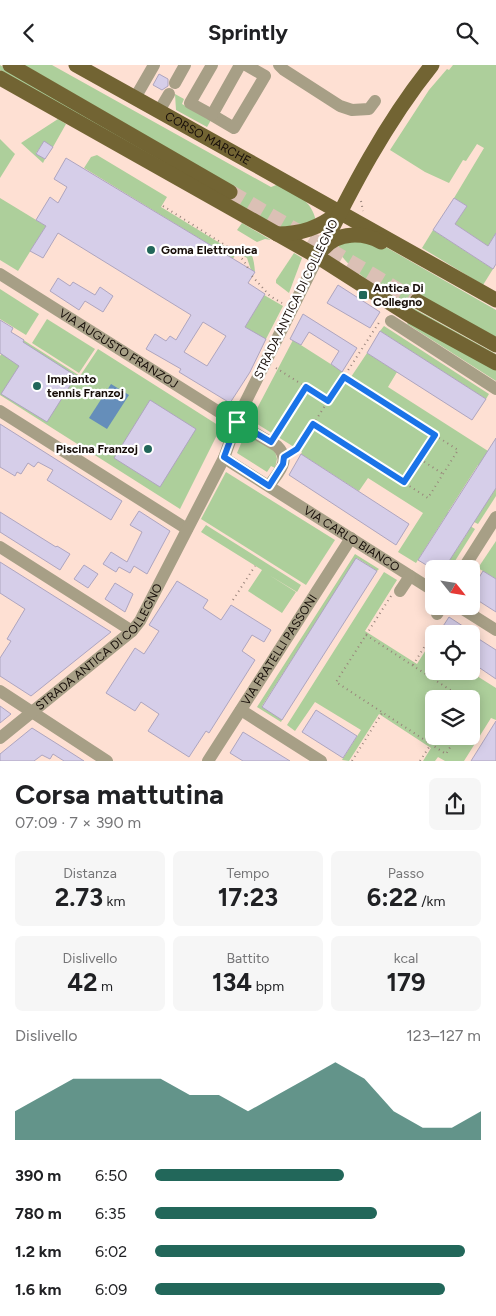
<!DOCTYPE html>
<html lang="it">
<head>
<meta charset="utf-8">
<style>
	:root { --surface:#fff; --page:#f6f6f6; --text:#202124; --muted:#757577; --accent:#22675a }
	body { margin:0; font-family:Figtree,sans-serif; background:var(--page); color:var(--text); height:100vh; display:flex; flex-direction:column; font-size:19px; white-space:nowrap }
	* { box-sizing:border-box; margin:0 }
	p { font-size:16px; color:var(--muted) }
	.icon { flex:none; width:28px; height:28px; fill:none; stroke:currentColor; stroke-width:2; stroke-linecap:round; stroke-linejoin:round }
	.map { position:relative; height:696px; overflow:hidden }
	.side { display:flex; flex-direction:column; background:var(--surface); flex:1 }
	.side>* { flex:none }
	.needle { width:32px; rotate:120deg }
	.fabs { position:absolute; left:425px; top:495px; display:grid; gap:10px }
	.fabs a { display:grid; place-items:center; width:55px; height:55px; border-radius:8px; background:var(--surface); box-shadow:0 2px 12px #0003; font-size:25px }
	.pin { position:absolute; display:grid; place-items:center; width:42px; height:42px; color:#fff; margin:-21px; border-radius:10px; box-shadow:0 2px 8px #0006 }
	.round { display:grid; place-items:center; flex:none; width:52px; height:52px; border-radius:8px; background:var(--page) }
	.head { display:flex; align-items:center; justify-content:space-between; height:85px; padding:0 15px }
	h1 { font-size:28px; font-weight:700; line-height:38px }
	.metrics { display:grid; grid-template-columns:repeat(3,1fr); gap:8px; height:85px; padding:5px 15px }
	.metrics div { display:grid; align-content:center; border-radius:8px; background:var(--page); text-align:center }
	.metrics b { font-size:25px; font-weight:700 }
	.metrics small { font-size:14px; font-weight:400 }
	.metrics p { font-size:14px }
	.chart { height:140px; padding:10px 15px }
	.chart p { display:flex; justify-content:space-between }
	.chart svg { width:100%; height:90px; margin-top:5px; fill:var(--accent); opacity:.7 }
	ul { padding:0 15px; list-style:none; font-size:16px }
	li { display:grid; grid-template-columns:80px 60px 1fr; align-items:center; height:38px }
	li i { height:12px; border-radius:6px; background:var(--accent) }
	header { display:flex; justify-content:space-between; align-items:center; height:65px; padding:0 15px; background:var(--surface); font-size:22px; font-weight:700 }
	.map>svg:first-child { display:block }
	.green { fill:#adcf9b; fill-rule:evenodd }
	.water { fill:#658eba }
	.building { fill:#d6cee9; stroke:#aea5bf; fill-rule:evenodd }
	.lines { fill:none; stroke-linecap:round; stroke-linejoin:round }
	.major-tunnel { stroke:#dbc0b5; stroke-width:15; stroke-dasharray:15 8; stroke-linecap:butt }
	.path { stroke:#98837a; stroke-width:2; stroke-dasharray:1 4; stroke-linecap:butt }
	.minor { stroke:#a79f86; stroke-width:12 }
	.major { stroke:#726433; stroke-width:15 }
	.route-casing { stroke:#fff; stroke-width:10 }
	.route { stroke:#1a73e8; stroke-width:6 }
	.poi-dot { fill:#22675a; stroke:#fff; stroke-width:2 }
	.labels { text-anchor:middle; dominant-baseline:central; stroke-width:4.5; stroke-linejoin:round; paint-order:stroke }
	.street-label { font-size:12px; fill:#170e09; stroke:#fff }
	.poi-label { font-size:12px; font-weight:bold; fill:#170e09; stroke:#fff; text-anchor:start }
</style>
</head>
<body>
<header><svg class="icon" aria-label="back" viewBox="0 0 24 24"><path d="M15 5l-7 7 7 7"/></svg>Sprintly<svg class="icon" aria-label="search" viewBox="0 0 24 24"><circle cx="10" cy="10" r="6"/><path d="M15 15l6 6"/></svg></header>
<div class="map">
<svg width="496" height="696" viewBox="0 0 496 696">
	<rect width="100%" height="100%" fill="#fee0d3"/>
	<!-- green -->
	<g class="green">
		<path d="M0,0L21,13L233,121L24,0H52L271,122L279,119C296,128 312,136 316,156L314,159L274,164L26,21L0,5Z"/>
		<polygon points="453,0 496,0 496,168 488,181 455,159 467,141 454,133 484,83 477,79 466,96 463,95 449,118 425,107 390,85 429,25 447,4 449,5"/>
		<polygon points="175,29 184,34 182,39 211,55 207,62 176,45"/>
		<polygon points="58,54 66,59 53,82 44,77 36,88 45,94 43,98 21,78"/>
		<polygon points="0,74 15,89 0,113"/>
		<polygon points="97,90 167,132 161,142 236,188 233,194 84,103 91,92"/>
		<polygon points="0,133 46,161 18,206 0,195"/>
		<polygon points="242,158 271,175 265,174 257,177 237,165"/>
		<polygon points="433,165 493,204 483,220 422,183"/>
		<path d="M342,176L377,177L496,245V272L420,231L413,243L496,289V293C468,277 340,210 338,182Z"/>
		<path d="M243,180C253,186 254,196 255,207L251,205L247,193L239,188Z"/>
		<polygon points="294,188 302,193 289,228 276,218 276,215"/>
		<polygon points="0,224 39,249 26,270 0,254"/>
		<polygon points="264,230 283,241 266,274 236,277"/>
		<polygon points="47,254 95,284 79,308 32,278"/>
		<polygon points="409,256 496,305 496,316 407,259"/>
		<polygon points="384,261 489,329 486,334 380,266"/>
		<polygon points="14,269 80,311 98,284 221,362 180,444 0,330 0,291"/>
		<polygon points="293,275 351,312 367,288 397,307 388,322 488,386 496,412 478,400 448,447 475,464 450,504 444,504 468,467 445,452 416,498 398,487 423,448 368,413 359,426 357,425 301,389 302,387 251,355"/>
		<polygon points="246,367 275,386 277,394 275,403 271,401 267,407 237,388"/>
		<polygon points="226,407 335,475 306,520 201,454"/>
		<polygon points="496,423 496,431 478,459 474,457"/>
		<polygon points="206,460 301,520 297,527 269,510 296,527 282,548 248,526 262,505 201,467"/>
		<polygon points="496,476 496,514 478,503"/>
		<polygon points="355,489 379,504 377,506 357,493 262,641 282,655 281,657 257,642"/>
		<path d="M384,507L397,515L365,566L417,599L429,580L434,584V606H469L496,623V655L491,653L464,696H445L438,692L435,696H423L431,683L379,649L349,696L342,695L361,665L315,637L295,666L287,660ZM434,634H471V671H434Z"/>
	</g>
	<!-- water -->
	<polygon class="water" points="111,319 129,330 107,364 89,353"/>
	<!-- building -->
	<g class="building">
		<polygon points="159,9 168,14 168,21 162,25 153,20"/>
		<polygon points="44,76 53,82 45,94 36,89"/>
		<path d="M66,93L255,207L248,218L265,229L245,262L266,274L250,307L230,338L179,307L181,304L146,284L155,269L166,276L170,271L176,275L191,250L58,168L43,193L30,186L46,161L36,155L50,132L58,138L67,122L54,114ZM203,257L226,271L207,301L184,287Z"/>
		<polygon points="454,133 467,141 455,159 488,181 496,168 496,199 493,204 433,165"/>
		<polygon points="58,213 70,221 73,217 95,230 100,222 113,231 103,247 85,236 79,245 50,226"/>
		<polygon points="338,220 380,247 370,263 327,238"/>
		<polygon points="303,249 357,283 342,307 331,299 339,286 309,267 301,280 290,274"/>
		<polygon points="0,255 13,263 11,267 24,275 23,277 76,311 47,357 1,329 19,301 0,288"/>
		<polygon points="380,266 486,334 472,355 367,288"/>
		<polygon points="150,335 196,364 160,422 114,393"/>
		<polygon points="0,359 122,436 111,455 47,415 53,405 38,397 34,402 28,398 21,409 17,407 15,411 0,402"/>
		<polygon points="496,373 496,423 444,504 433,504 418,495"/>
		<polygon points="301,389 409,459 396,480 289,410"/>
		<polygon points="139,446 170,466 147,509 134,501 130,508 119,502 116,507 103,499 111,487 127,497 142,467 130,460"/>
		<polygon points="0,447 56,482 57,481 70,489 60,505 0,467"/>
		<polygon points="356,493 377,506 282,655 262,642"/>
		<polygon points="0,497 111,567 31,631 0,611 0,593 11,576 7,574 25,544 0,528"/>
		<polygon points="84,500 98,509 88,523 74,514"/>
		<polygon points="483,506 496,514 496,547 471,531 471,526"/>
		<polygon points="177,516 208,535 203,543 221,555 231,540 271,565 264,577 252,570 242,586 255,595 209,668 206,666 189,692 148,666 159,649 141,637 135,646 106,628 135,583 144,589 159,566 149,560"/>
		<polygon points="115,518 133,529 125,547 105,534"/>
		<polygon points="449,552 475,569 438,569"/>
		<polygon points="471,569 496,585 496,614 471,597"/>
		<polygon points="0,641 11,649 0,658"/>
		<polygon points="316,645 357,671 343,693 302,667"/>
		<polygon points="496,656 496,696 471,696"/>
		<polygon points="32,663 59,680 84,696 64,696 53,689 50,694 42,690 34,696 0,696 0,689"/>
		<polygon points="243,667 290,696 243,696 230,688"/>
	</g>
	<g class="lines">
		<!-- major-tunnel -->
		<polyline class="major-tunnel" points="230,127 417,236"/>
		<!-- path -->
		<g class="path">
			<polyline points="361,136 363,146"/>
			<polyline points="163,141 236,187 244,196 248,203"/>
			<polyline points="252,211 270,231 282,238"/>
			<polyline points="276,303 328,336"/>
			<polyline points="313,359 428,433 458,385 344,312"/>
			<polyline points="276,369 307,322"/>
			<polyline points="292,387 297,384 380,256"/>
			<polyline points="420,394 443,409"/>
			<polyline points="405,416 435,370"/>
			<polyline points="391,531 336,617 446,689 457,671"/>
			<polyline points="233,535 255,501"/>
			<polyline points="366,570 464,634"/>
			<polyline points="413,600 438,560"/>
			<polyline points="452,634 456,628"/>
			<polyline points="471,638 476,642 471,649"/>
			<polyline points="426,675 434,663"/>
			<polyline points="352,696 382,648"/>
			<polyline points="420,696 431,679"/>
		</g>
		<!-- minor -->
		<g class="minor">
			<polyline points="240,0 212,50 234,63 265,11 246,0"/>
			<polyline points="279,0 284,5 340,41 352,45 369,44 375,36"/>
			<polyline points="175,18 185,0"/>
			<polyline points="135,33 154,0"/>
			<polyline points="159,46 169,29"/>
			<polyline points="212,50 190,38 212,0"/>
			<path id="s1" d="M0,209L227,352L277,381C292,396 278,407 269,421"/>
			<polyline points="391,256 496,324"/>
			<polyline points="0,346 187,464"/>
			<path id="s2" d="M224,393L434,526"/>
			<polyline points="0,482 132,566"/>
			<polyline points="463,504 496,452"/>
			<polyline points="400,526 410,511"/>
			<polyline points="458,541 496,565"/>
			<polyline points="437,549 442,541"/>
			<polyline points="0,626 107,696"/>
			<polyline points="241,645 321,696"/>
			<path id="s3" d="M0,673L132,566L140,556L224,393L240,348L318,192"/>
			<path id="s4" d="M208,696L351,473"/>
		</g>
		<!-- major -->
		<g class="major">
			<polyline points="10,0 230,127"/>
			<path id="s5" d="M76,0C216,78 357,156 496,235"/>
			<polyline points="0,13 318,192 412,252 496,298"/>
			<path d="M277,169C301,169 319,163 338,148"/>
			<path d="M324,183C338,167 363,167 381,177"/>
			<path d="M318,192C350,126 386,57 432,0"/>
			<polyline points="417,236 496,280"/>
		</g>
	</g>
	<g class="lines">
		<!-- route casing -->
		<g class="route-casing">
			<polygon id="route" points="344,312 435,370 404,417 313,359 297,384 284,392 283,399 269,421 224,392 237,357 271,377 306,322 328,336"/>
		</g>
		<!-- route -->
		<use href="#route" class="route"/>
	</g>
	<!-- markers -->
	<g class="poi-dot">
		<circle cx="151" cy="185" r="5"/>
		<rect x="358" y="225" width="10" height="10" rx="2.5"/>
		<circle cx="37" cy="321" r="5"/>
		<circle cx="148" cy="384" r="5"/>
	</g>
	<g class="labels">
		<!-- street labels -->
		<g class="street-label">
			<text stroke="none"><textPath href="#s5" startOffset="151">CORSO MARCHE</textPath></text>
			<text transform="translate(296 234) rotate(-64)">STRADA ANTICA DI COLLEGNO</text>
			<text stroke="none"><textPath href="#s1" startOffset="140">VIA AUGUSTO FRANZOJ</textPath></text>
			<text stroke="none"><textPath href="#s2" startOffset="151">VIA CARLO BIANCO</textPath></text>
			<text stroke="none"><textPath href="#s3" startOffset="136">STRADA ANTICA DI COLLEGNO</textPath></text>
			<text stroke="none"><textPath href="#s4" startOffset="132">VIA FRATELLI PASSONI</textPath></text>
		</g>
		<!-- poi labels -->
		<g class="poi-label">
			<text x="161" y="185">Goma Elettronica</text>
			<text x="373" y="223">Antica Di<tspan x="373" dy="14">Collegno</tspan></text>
			<text x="47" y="314">Impianto<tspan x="47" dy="14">tennis Franzoj</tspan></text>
			<text x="138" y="384" text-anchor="end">Piscina Franzoj</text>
		</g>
	</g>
</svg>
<div class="fabs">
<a><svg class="needle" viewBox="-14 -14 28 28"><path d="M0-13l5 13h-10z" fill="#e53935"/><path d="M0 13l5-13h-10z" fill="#757577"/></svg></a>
<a><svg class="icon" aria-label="locate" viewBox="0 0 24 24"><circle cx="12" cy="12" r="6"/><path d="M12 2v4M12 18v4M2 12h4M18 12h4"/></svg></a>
<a><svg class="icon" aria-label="layers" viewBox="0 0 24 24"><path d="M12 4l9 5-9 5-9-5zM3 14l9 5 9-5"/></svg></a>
</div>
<div class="pin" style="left:237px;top:357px;background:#1e9e55"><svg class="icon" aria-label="arrive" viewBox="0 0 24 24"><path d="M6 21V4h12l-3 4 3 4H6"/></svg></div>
</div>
<section class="side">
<div class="head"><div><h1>Corsa mattutina</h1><p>07:09 · 7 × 390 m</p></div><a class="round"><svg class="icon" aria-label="share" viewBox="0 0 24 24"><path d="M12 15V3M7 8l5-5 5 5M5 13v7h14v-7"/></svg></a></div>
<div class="metrics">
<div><p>Distanza</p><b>2.73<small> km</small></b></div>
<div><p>Tempo</p><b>17:23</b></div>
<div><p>Passo</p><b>6:22<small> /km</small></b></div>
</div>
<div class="metrics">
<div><p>Dislivello</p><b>42<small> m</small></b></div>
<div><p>Battito</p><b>134<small> bpm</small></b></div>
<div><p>kcal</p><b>179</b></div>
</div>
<div class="chart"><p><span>Dislivello</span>123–127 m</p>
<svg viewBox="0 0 160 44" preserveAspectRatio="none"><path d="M0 44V30L10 22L20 14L30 14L40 14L50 14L60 22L70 22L80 30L90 22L100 14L110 6L120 14L130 30L140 38L150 38L160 30V44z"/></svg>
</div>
<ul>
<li><b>390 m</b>6:50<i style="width:58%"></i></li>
<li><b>780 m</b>6:35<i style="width:68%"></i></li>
<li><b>1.2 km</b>6:02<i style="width:95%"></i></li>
<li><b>1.6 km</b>6:09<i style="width:89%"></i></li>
</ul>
</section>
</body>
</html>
